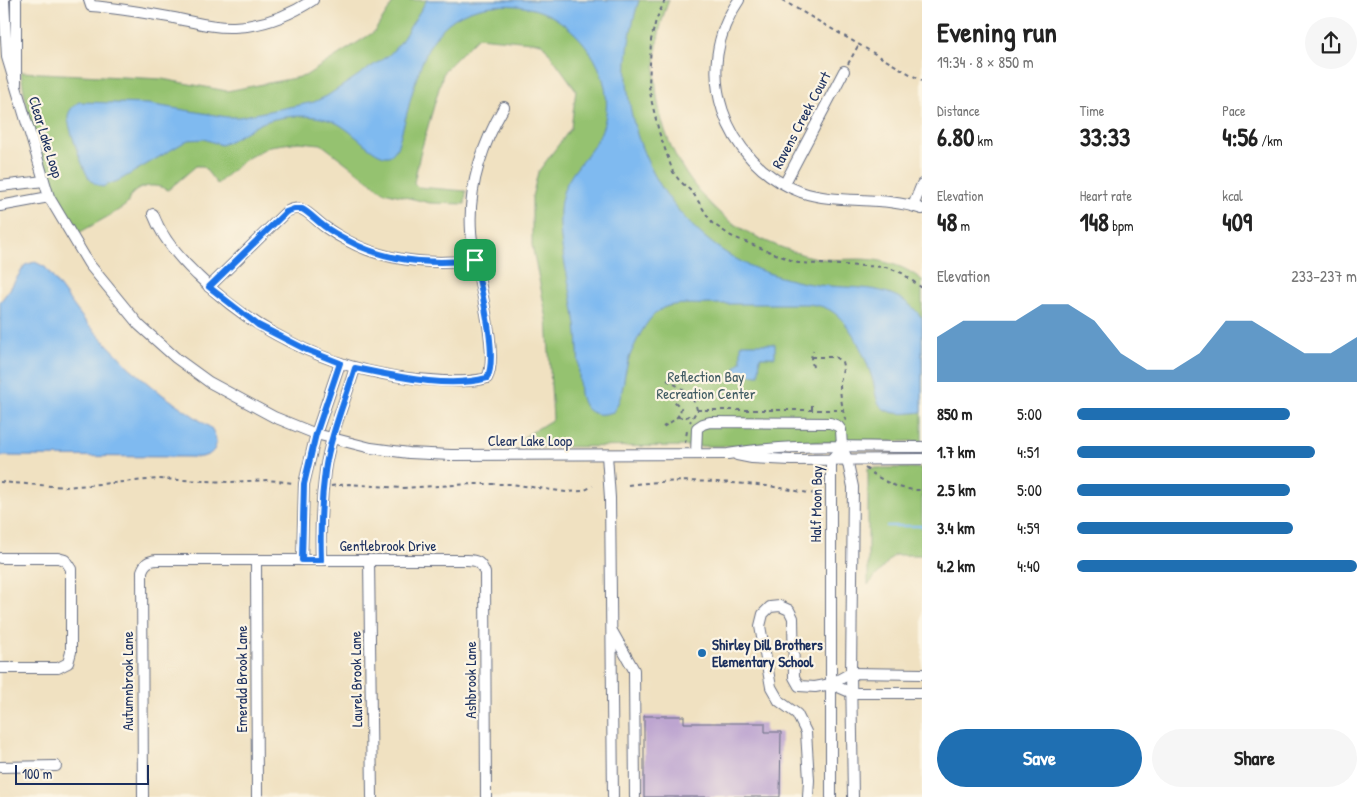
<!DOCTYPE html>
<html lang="en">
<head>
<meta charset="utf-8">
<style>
	:root { --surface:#fff; --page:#f6f6f6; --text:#222; --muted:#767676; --accent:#1f6fb2 }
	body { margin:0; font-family:"Patrick Hand",sans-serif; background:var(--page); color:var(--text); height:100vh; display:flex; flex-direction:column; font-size:19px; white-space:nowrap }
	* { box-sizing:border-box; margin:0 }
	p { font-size:16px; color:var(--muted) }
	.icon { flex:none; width:28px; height:28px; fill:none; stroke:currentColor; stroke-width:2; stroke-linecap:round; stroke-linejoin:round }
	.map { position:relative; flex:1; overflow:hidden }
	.drawer { display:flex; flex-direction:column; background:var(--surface); width:450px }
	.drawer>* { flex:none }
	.scale { position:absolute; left:15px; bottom:12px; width:134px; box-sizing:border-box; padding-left:5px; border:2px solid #1b2f5e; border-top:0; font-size:14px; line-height:18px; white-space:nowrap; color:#1b2f5e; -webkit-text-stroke:4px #fcf5e5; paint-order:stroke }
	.pin { position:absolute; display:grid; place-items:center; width:42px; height:42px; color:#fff; margin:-21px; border-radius:10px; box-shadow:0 2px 8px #0006 }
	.round { display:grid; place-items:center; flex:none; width:52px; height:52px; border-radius:26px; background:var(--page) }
	.overview { display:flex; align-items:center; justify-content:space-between; height:85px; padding:0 15px }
	h1 { font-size:28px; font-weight:700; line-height:38px }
	.stats { display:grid; grid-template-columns:repeat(3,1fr); gap:8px; height:85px; padding:5px 15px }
	.stats div { display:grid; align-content:center }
	.stats b { font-size:25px; font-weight:700 }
	.stats small { font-size:14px; font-weight:400 }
	.stats p { font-size:14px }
	.chart { height:140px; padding:10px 15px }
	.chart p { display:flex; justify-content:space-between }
	.chart svg { width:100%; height:90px; margin-top:5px; fill:var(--accent); opacity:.7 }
	.cta { display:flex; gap:10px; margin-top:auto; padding:10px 15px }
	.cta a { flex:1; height:58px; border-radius:30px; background:var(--accent); color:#fff; font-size:20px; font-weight:700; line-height:58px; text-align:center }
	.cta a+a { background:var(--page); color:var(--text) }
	ul { padding:0 15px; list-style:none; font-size:16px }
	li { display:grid; grid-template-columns:80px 60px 1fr; align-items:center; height:38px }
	li i { height:12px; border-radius:6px; background:var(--accent) }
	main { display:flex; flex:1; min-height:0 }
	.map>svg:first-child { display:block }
	.green { fill:#95c270; stroke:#587867 }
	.water { fill:#7fbaf0; stroke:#4d74a7 }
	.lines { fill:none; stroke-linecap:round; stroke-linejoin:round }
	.stream { stroke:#7fbaf0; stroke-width:2.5 }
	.building { fill:#bda5d0 }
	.minor-casing { stroke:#666d81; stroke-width:12 }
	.path { stroke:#666d81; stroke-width:2; stroke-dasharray:4 4; stroke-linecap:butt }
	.minor { stroke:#fff; stroke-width:10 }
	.route-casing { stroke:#fff; stroke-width:10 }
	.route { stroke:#1a73e8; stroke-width:6 }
	.poi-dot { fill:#1f6fb2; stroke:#fcf5e5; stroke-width:2 }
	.labels { text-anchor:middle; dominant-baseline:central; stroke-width:4.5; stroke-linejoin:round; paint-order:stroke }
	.street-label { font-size:15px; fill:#1b2f5e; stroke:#fcf5e5 }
	.park-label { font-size:15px; fill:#405b63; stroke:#fcf5e5 }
	.poi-label { font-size:15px; font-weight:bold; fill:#1b2f5e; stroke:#fcf5e5; text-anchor:start }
</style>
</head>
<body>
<main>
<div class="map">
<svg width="922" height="797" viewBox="0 0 922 797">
	<rect width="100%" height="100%" fill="#fcf5e5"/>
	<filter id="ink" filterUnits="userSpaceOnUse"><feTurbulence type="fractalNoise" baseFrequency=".02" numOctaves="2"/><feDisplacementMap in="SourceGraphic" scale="10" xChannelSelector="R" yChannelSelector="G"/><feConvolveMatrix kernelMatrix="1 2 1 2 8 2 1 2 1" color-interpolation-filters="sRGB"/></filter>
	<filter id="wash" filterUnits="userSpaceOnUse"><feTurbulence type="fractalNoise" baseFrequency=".0096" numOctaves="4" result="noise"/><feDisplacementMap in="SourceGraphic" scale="20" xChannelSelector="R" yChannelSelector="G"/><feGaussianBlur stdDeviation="1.12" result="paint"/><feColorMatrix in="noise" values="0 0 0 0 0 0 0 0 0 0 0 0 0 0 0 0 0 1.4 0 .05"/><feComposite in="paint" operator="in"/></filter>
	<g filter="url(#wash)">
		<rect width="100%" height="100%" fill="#f0e1c1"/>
		<!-- green -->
		<g class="green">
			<path d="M395,0H669C639,76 659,159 721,214C742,232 772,245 798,253C806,256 816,258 824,259C845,261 868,256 888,263C901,266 912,272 922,280V441L778,443L731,446L519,447V440L553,419L547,319L532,245V197L538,172L571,128L576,90L542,43L478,37L444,71L420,154L414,183L418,187L466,191L465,204L430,203L384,192L321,144L299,142L270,146L244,160L217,184L203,166H196L168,190C156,184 143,184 132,194C129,197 129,201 127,204C123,209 85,229 77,234C70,221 62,209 56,196C37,157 27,115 21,72L162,79L227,91L305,76L374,32Z"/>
			<polygon points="868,468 922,468 922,555 894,555 868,585"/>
		</g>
		<!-- water -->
		<g class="water">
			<path d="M427,0H639C631,26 625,55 627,82C633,168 690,250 774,275C792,281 811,285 830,286C866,289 897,285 922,318V412C910,413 895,416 884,409C875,403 876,391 873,381C866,358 852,323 830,310C823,306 816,305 808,304C775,304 742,304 709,304C695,305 676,302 663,308C648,316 639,336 632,351C622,371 626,394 613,412C595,418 583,412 580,393C578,368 579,342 575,318C570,281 558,247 560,210C562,171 592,160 603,127C616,86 592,42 558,20C537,6 509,3 485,7C435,16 423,55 411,97C407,114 402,131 397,148C393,153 391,157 385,156C371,154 350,128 334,122C313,113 282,115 262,123C248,129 236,139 221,145L204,139L188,140L120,180L102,187C97,185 93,183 89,178C84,172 68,126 68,118C68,111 73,106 79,102L148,104L227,117H239L314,102L327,96L389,55L400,43Z"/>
			<path d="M35,262L45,267L85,321L130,368L163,395L211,428C218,438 219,452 205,456C200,458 193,457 188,457L0,456V302L10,289L25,265Z"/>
			<polygon points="741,344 775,344 775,357 760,357 759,375 736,374 736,366 741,362"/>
		</g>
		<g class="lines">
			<!-- stream -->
			<polyline class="stream" points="887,526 922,526"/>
		</g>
		<g id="blocks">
			<!-- building -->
			<polygon class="building" points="644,716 684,716 684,723 765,723 765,732 781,732 780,797 644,797"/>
		</g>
	</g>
	<g filter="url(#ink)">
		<use href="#blocks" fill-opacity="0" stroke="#666d81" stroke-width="1"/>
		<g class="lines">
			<!-- minor casing -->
			<g class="minor-casing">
				<g id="minor">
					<path d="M4,0L7,57L49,197L89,264L139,325L176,358L209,382L274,417L316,434L371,448L409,453L451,455L728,454C792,443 858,447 922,447"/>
					<polyline points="16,0 16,83"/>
					<path d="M89,0L91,6C119,8 146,13 174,18C194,22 214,28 234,27C262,26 290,15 313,0"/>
					<path d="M739,0C691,68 723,163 801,192C839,205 882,195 922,209"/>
					<polyline points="785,183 844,71"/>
					<polyline points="0,186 44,181"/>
					<polyline points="0,206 49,197"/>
					<polyline points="913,206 922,184"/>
					<path d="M153,214C162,238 178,257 197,275C259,337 343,375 431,380C449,381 469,383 487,378C501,354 473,263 471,231C468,187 482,145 504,107"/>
					<path d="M209,287L286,212C290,210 295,207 301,209C309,212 318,222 325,227C332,232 340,237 348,241C387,262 431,265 475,260"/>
					<polyline points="696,454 697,428 703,424 710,422 830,423 838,426 841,430 842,447 847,459 853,487 851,673 853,797"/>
					<polyline points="607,455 610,498 613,797"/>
					<polyline points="737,455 752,458 791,460 922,459"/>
					<polyline points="0,558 58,558 65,560 71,569 71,652 68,663 58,668 0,668"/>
					<polyline points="302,560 304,484 316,434 340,363"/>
					<path d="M321,560C320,530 321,501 325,471C330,436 345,401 355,368"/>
					<polyline points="369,560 372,797"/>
					<polyline points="256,561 257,797"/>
					<polyline points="612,631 634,670 635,797"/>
					<polyline points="831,684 852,693 922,693"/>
					<polyline points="0,767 56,766"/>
					<path d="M143,797L142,571C145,563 148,561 157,560H467C478,560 481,563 485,573L486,797"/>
					<polyline points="808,797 809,780 806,732 797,714 779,701 771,687 760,626 763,614 770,607 780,606 789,610 793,618 794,677 799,686 815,687 831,684 851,673 922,674"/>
					<polyline points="831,797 831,460 842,447"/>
				</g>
			</g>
			<!-- path -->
			<g class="path">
				<polyline points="665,0 656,20 651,40 649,86 652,103 659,132 673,172 679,180 693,193 712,223 731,236 798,263 886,267 902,273 922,288"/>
				<polyline points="782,0 922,81"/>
				<polyline points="848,64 859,44"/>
				<path d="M811,357H835L842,362C845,370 840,377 840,385C840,394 843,414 846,421"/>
				<polyline points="813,367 811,358 813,350"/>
				<path d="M667,380C680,387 694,394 697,410L690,422"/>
				<polyline points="812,409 812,401"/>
				<polyline points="697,410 842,410"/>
				<polyline points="678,417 685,418 688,416 692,418"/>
				<path d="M663,427C671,422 680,418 681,408L672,399L683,389"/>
				<polyline points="685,443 687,431"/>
				<path d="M865,468C882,481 900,491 922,490"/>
				<polyline points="0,482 65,487 158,479 230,482 268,480 294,483"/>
				<path d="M628,485C674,479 720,481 767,486C785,488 802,493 820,494"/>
				<polyline points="331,486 349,484 401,488 473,484 511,484 566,492 583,491 593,486"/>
			</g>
			<!-- minor -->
			<use href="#minor" class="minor"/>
		</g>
	</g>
	<g class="lines" filter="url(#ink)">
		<!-- route casing -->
		<g class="route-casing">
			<path id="route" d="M294,209C295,209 300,209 302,209C308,212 315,219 320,223C328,230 338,235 347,240C386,262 431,265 475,260C480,286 499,357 487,378C448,389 395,376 355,368C345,401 330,436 325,471C321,501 320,530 321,560H302L304,484L316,434L340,363L307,350L258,325L209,287L286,212Z"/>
		</g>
		<!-- route -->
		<use href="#route" class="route"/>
	</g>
	<!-- markers -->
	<circle class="poi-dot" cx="702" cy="653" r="5"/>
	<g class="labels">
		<!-- street labels -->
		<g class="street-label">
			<text transform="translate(801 120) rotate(-62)">Ravens Creek Court</text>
			<text transform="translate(46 137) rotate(73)">Clear Lake Loop</text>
			<text x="530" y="440">Clear Lake Loop</text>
			<text transform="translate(816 504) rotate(-89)">Half Moon Bay</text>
			<text x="388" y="545">Gentlebrook Drive</text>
			<text transform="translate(241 679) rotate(-90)">Emerald Brook Lane</text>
			<text transform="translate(356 679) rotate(-91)">Laurel Brook Lane</text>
			<text transform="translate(470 680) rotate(-90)">Ashbrook Lane</text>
			<text transform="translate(127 681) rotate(-90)">Autumnbrook Lane</text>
		</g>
		<!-- park labels -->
		<g class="park-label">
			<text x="706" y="376">Reflection Bay<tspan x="706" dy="17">Recreation Center</tspan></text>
		</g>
		<!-- poi labels -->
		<g class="poi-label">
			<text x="712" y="644">Shirley Dill Brothers<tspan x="712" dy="17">Elementary School</tspan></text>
		</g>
	</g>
</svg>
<div class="scale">100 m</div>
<div class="pin" style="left:475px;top:260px;background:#1e9e55"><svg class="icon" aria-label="arrive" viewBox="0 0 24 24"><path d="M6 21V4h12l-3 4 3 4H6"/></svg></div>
</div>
<section class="drawer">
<div class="overview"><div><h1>Evening run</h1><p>19:34 · 8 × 850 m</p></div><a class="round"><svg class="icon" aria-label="share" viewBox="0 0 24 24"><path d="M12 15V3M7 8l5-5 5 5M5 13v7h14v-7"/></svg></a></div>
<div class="stats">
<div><p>Distance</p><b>6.80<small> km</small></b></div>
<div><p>Time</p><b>33:33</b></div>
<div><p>Pace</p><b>4:56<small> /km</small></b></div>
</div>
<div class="stats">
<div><p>Elevation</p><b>48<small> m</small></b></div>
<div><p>Heart rate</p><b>148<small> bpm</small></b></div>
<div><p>kcal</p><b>409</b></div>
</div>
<div class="chart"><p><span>Elevation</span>233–237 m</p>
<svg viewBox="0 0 160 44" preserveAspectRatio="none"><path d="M0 44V22L10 14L20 14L30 14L40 6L50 6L60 14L70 30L80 38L90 38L100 30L110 14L120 14L130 22L140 30L150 30L160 22V44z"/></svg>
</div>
<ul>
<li><b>850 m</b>5:00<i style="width:76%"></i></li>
<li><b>1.7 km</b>4:51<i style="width:85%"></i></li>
<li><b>2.5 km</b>5:00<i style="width:76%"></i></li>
<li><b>3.4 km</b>4:59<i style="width:77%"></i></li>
<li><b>4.2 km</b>4:40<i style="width:100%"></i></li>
</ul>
<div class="cta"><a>Save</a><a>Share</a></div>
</section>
</main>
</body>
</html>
